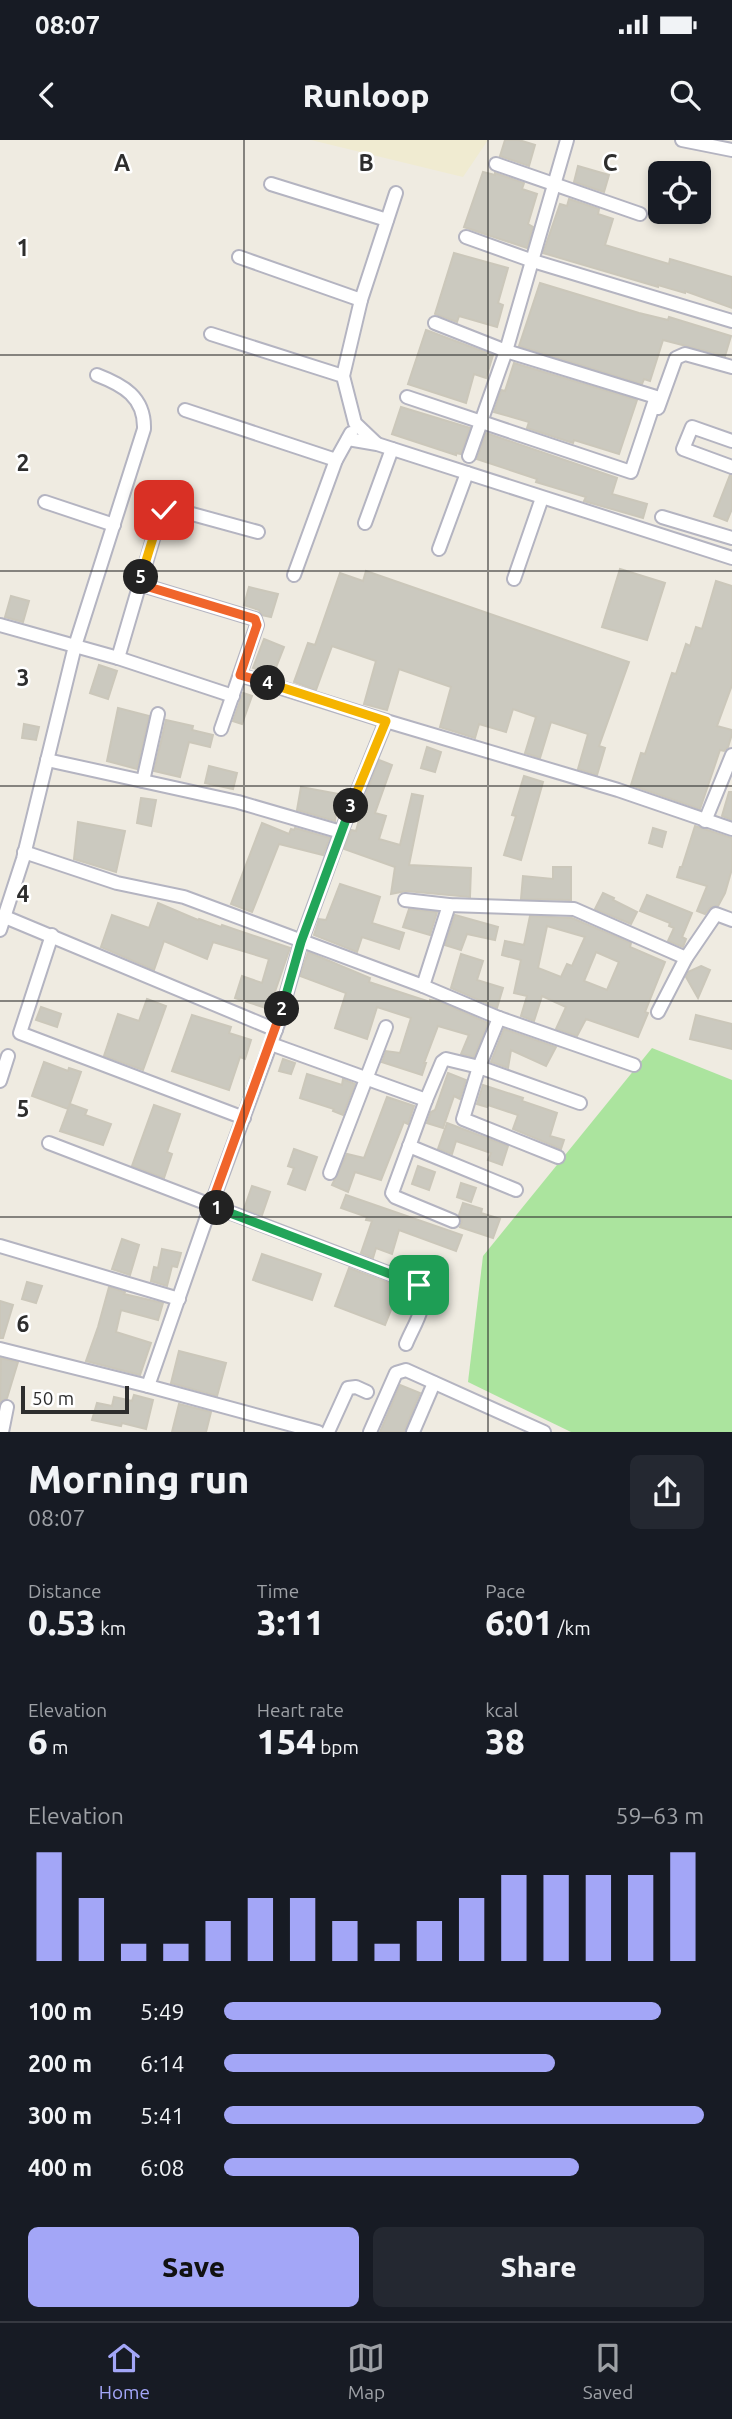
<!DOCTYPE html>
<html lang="en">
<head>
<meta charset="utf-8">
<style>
	:root { --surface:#171b24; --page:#242831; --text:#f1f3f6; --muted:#9ea1a6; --line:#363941; --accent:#a3a6f7 }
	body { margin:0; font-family:Ubuntu,sans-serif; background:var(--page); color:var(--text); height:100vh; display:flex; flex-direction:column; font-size:26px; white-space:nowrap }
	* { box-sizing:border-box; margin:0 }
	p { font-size:23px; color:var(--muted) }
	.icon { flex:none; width:38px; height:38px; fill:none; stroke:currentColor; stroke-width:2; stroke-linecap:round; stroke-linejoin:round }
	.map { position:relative; height:1292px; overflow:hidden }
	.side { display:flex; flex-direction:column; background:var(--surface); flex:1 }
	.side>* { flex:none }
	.buttons { position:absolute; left:648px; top:21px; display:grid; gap:14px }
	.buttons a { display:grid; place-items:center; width:63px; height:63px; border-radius:10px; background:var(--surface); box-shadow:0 4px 10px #0003; font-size:35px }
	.scale { position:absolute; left:21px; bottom:18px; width:108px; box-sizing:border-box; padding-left:7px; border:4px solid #2e2e2e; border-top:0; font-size:19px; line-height:24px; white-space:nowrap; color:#2e2e2e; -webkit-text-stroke:5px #fff; paint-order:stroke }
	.pin { position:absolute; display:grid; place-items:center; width:60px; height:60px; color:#fff; margin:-30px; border-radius:14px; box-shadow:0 4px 10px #0006 }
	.km { position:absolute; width:35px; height:35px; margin:-18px; border-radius:50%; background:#222; color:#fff; font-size:19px; line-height:35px; text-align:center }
	.round { display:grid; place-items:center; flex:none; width:74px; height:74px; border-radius:10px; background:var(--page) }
	.summary { display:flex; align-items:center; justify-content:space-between; height:119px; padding:0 28px }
	h1 { font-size:38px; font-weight:800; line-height:52px }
	.metrics { display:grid; grid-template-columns:repeat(3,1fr); gap:10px; height:119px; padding:7px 28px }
	.metrics div { display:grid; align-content:center }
	.metrics b { font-size:35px; font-weight:800 }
	.metrics small { font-size:19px; font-weight:400 }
	.metrics p { font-size:19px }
	.chart { height:196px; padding:14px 28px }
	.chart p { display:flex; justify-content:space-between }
	.chart svg { width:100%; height:126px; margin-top:7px; stroke:var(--accent); stroke-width:6 }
	.cta { display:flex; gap:14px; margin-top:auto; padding:14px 28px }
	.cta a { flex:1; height:80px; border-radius:10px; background:var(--accent); color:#111; font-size:28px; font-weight:800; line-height:80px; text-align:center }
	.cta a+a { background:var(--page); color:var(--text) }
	ul { padding:0 28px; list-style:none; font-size:23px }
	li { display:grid; grid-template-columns:112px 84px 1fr; align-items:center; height:52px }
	li i { height:18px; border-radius:9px; background:var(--accent) }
	.status { display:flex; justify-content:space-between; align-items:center; height:49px; padding:0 35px; background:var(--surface); direction:ltr }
	.status svg { height:19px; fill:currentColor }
	header { display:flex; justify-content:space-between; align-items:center; height:91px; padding:0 28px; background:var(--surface); font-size:32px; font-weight:800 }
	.tab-bar { display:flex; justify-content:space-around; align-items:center; height:98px; border-top:2px solid var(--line); background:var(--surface); font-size:19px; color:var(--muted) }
	.tab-bar a { display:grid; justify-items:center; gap:4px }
	.tab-bar .on { color:var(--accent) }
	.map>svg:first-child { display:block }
	.education { fill:#f0ebd1 }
	.grass { fill:#abe49e }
	.building { fill:#cbc9bf; stroke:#cbc7ba; stroke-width:2; fill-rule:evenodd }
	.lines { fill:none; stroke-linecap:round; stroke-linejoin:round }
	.street-casing { stroke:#b4b4c1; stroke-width:16 }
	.street { stroke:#fff; stroke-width:12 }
	.split-1-casing { stroke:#fff; stroke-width:14 }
	.split-2-casing { stroke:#fff; stroke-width:14 }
	.split-3-casing { stroke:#fff; stroke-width:14 }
	.split-4-casing { stroke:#fff; stroke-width:14 }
	.split-5-casing { stroke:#fff; stroke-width:14 }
	.split-6-casing { stroke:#fff; stroke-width:14 }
	.split-1 { stroke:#22a559; stroke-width:9 }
	.split-2 { stroke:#f0652b; stroke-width:9 }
	.split-3 { stroke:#22a559; stroke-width:9 }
	.split-4 { stroke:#f5b400; stroke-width:9 }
	.split-5 { stroke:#f0652b; stroke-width:9 }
	.split-6 { stroke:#f5b400; stroke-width:9 }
	.grid { fill:none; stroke:#2e2e2e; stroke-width:2; stroke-opacity:0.55 }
	.grid-label { font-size:23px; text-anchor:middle; font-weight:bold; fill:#2e2e2e; stroke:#fff; stroke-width:5; stroke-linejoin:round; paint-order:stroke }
</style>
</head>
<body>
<div class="status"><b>08:07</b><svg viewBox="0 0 49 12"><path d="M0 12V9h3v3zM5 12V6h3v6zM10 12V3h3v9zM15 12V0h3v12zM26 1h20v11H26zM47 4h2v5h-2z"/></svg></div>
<header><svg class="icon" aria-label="back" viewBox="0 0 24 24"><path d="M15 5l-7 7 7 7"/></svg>Runloop<svg class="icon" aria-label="search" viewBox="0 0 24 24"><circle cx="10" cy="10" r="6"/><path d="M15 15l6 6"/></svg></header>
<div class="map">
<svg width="732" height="1292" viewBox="0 0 732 1292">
	<rect width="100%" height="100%" fill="#efebe1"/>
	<!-- education -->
	<polygon class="education" points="311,0 488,0 463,37"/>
	<!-- grass -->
	<polygon class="grass" points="652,908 732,940 732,1292 571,1292 468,1242 483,1116"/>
	<!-- building -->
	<g class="building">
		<polygon points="505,0 519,0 535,5 529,26 500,16"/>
		<polygon points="578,26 609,35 604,52 574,42"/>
		<polygon points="483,32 495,35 495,33 524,43 522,49 537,54 528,84 533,87 527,108 464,87"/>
		<polygon points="569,59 599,69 598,74 613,79 605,105 669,124 670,119 732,137 732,168 685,151 685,153 658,145 658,147 543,113 560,64 567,66"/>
		<polygon points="454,113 508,128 498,163 503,165 497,187 459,176 457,182 435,174"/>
		<polygon points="540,143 639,173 668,180 669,177 731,196 725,216 663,200 650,241 644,239 642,244 519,206"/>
		<polygon points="426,190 493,215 486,238 474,234 466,263 408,244"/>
		<polygon points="514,223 637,260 619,314 574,300 573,303 527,288 529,282 494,272 501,250 505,251"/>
		<polygon points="401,267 470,288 461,314 456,313 456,315 392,294"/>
		<polygon points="486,293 617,338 612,354 647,364 643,378 584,361 586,357 536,342 537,339 477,319"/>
		<polygon points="730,335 732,336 732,369 727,381 714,376"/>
		<polygon points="620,429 665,443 647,500 602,487"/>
		<polygon points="366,431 629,522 599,606 605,608 597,635 578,629 588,594 551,582 540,618 525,613 536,577 513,569 506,592 479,584 475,598 440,587 451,547 399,529 387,570 364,564 376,521 332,506 316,550 294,542 308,503 315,505 340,433 363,441"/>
		<polygon points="716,441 732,446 732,545 717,586 732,590 732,594 728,607 724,611 720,610 700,669 631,645 641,613 645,614 672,533 676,534 686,504 690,506 696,487 702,489"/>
		<polygon points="249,447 278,454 271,477 262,475 259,470 244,465"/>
		<polygon points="11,456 29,461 23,482 5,477"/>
		<polygon points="264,499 284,507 273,535 253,528"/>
		<polygon points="99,525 117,531 108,559 90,553"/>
		<polygon points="243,553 252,556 242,584 233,581"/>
		<polygon points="118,568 149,576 137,629 107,621"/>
		<polygon points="166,580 193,586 192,590 213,595 210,607 189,602 180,637 154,631"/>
		<polygon points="24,584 39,587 36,600 22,598"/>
		<polygon points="427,607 441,612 435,632 421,628"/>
		<polygon points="379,620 392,625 375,673 386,676 379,699 400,705 412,654 423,656 409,725 471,728 470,757 406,751 391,754 395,727 344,709 351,690 356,691 367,651"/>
		<polygon points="209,626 237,633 233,649 205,643"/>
		<polygon points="524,636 543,642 521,720 504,715 516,676 512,675"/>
		<polygon points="301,647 339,654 335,681 297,670"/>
		<polygon points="729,652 732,652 732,680 722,676"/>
		<polygon points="141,658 156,660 151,686 137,683"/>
		<polygon points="78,682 125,691 116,732 74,719"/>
		<polygon points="262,683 289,694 291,689 294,690 295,688 330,698 323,715 279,704 252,772 231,764"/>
		<polygon points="695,686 732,698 732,729 725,753 718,766 711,767 705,774 697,771 707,746 677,737 680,727 682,727"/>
		<polygon points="653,688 666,692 662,707 649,703"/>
		<polygon points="553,727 571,727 571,760 521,759 523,736 553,739"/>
		<polygon points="340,744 380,757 372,783 404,793 399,809 362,797 357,812 314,795 319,779 326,780"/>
		<polygon points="603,753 614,758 613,760 637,772 631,784 595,769"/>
		<polygon points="647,755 692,773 682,797 686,799 683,807 668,801 674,788 669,786 670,783 640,771"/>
		<polygon points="158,763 198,780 199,779 221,787 222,785 290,808 269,869 235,858 242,836 262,843 269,819 213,802 207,819 164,801 154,830 101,807 112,775 149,788"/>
		<polygon points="409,769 437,772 430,795 403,787"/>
		<polygon points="455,775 498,787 495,800 467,794 461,810 445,805"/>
		<path d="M530,776L572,778L631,803L630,807L665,822L645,872L648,873L638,897L586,879L577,896L556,889L566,867L542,856L534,881L521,876L527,856L514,853L521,820L502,815L505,801L524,805ZM547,786L585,797L572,826L567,824L561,837L538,828ZM596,812L619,822L607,850L584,841Z"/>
		<polygon points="308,812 370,838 369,842 430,862 430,860 440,862 488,883 474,917 461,914 469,895 438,886 424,923 426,923 422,935 382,922 386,911 400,913 411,878 377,867 367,899 335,888 346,853 300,836"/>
		<polygon points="461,814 483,821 477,840 503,848 497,868 451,848"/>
		<polygon points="701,826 710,830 698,858 686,837 688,832"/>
		<polygon points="147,859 166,866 143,930 104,916 118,874 139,881"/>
		<polygon points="41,867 61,874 57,887 36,880"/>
		<polygon points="192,875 231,887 229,893 251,900 245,919 240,917 229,950 172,931"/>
		<polygon points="696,875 732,884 732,909 690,899"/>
		<polygon points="504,889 556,907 546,926 511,910 508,928 491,922"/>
		<polygon points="283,919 295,923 291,934 279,931"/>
		<polygon points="44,922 68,931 69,928 81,932 68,969 32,956"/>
		<polygon points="448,933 466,940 460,959 454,956 443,988 427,983 431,972 435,970"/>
		<polygon points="307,934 342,945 343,939 355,944 343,975 333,971 334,969 300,958"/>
		<polygon points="483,945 523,958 522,961 557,973 550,996 564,1000 561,1009 513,989 518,975 488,965 487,967 477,964"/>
		<polygon points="387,957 414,966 408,984 404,982 381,1040 355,1032 348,1052 332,1045 347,1014 364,1018"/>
		<polygon points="70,964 87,970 85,975 111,984 103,1005 60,991"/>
		<polygon points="154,965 180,974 167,1012 172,1014 164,1038 132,1026"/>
		<polygon points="447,983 508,1006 502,1025 488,1020 491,1013 456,1001 452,1014 438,1009"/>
		<polygon points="294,1009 317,1017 305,1050 288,1044 294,1028 288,1026"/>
		<polygon points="418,1026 435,1032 429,1050 412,1044"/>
		<polygon points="461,1043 476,1048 471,1062 457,1057"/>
		<polygon points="252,1046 270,1052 262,1075 244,1069"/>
		<polygon points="346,1055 462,1095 456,1111 399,1090 392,1114 376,1108 373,1118 361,1113 372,1081 366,1080 367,1077 341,1068"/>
		<polygon points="463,1063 482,1069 481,1073 500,1079 493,1098 460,1087 462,1081 459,1075"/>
		<polygon points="122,1099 139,1105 130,1135 112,1129"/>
		<polygon points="162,1109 181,1113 177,1127 172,1126 167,1146 151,1141 154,1127 158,1128"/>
		<polygon points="262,1114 321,1134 312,1160 253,1140"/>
		<polygon points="349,1128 400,1147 385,1185 335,1166"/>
		<polygon points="27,1142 42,1146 36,1163 22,1159"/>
		<polygon points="109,1147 125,1152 124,1154 163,1163 158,1180 121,1170 116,1192 151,1203 140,1235 86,1221 98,1187"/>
		<polygon points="0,1161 13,1165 3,1198 0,1198"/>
		<polygon points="179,1211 226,1223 217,1256 171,1243"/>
		<polygon points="1,1218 18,1222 7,1258 0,1262"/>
		<polygon points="400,1245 420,1253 404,1292 380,1292"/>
		<polygon points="134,1255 153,1260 146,1289 122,1283 121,1286 92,1280 97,1263 112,1266 114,1257 132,1261"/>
		<polygon points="179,1264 211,1272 206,1292 172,1292"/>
	</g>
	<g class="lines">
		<!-- street casing -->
		<g class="street-casing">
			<g id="street">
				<polyline points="682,0 732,10"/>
				<polyline points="496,24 640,74"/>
				<polyline points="271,44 387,80"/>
				<polyline points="466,97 533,121 732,181"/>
				<polyline points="239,117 361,160"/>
				<polyline points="211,194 343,236"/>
				<polyline points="407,257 631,332 656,257 506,211 435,183"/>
				<polyline points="658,268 676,218 685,214 732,227"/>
				<polyline points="185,270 336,320"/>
				<polyline points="348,299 377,304 732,418"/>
				<polyline points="732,301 692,287 683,309 732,327"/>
				<polyline points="376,303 355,283 343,236 361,160 396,53"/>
				<polyline points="469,316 506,211 567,0"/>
				<polyline points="45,362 114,385"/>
				<polyline points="662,377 732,398"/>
				<polyline points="365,383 392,309"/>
				<polyline points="439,409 467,333"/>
				<polyline points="294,435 336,320 351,293"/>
				<polyline points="514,439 542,358"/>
				<polyline points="139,444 255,479 257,485 221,589"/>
				<polyline points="0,485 118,518 233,556"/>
				<polyline points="118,518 160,375 170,368 258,392"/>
				<polyline points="240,535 386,581 618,650 732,689"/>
				<polyline points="47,620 238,662 341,692"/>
				<polyline points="143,641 158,574"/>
				<polyline points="705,681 732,615"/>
				<polyline points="24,712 117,743 184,757 423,846 499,878 634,925"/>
				<polyline points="405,760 449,765 574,769 686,818"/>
				<polyline points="5,777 276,890"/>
				<path d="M0,790L23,719L75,506L144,289C145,257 123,245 97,235"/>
				<polyline points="52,795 20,893 244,978"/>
				<polyline points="423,846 449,765"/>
				<polyline points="658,872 686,818 716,774 732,780"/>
				<polyline points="271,904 426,960 442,922 446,919 479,927 499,878"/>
				<polyline points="0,941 8,916"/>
				<polyline points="426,960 392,1053 395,1057 453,1081"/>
				<path d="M49,1003L419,1145C430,1164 413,1186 406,1204"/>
				<polyline points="409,1006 516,1050"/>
				<polyline points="558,1017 463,979 479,927 580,963"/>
				<polyline points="330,1033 386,887"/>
				<polyline points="0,1106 179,1159"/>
				<polyline points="0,1209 148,1246"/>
				<polyline points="2,1292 7,1267"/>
				<polyline points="318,1292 148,1246 211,1065 278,884 301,802 341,692 386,581"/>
				<polyline points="328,1292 348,1248 356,1247 367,1252"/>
				<polyline points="370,1292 396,1233 406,1230 544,1292"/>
				<polyline points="413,1292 434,1243"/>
			</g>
		</g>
		<!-- street -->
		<use href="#street" class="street"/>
	</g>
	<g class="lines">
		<!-- split-1 casing -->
		<g class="split-1-casing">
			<polyline id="split-1" points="217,1068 419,1145"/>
		</g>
		<!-- split-2 casing -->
		<g class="split-2-casing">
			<polyline id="split-2" points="217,1068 211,1065 282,869"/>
		</g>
		<!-- split-3 casing -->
		<g class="split-3-casing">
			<polyline id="split-3" points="282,869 301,802 351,666"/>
		</g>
		<!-- split-4 casing -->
		<g class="split-4-casing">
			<polyline id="split-4" points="268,543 386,581 351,666"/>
		</g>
		<!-- split-5 casing -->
		<g class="split-5-casing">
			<polyline id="split-5" points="141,437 139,444 255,479 257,485 240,535 268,543"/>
		</g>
		<!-- split-6 casing -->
		<g class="split-6-casing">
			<polyline id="split-6" points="141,437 160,375 164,370"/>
		</g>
		<!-- split-1 -->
		<use href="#split-1" class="split-1"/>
		<!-- split-2 -->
		<use href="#split-2" class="split-2"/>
		<!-- split-3 -->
		<use href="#split-3" class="split-3"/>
		<!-- split-4 -->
		<use href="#split-4" class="split-4"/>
		<!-- split-5 -->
		<use href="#split-5" class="split-5"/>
		<!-- split-6 -->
		<use href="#split-6" class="split-6"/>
	</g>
	<!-- grid -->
	<path class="grid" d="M244,0V1292M488,0V1292M0,215H732M0,431H732M0,646H732M0,861H732M0,1077H732"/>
	<g class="grid-label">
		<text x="122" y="31">A</text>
		<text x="366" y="31">B</text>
		<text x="610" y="31">C</text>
		<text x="23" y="116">1</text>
		<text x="23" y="331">2</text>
		<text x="23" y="546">3</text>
		<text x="23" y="762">4</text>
		<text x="23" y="977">5</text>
		<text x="23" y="1192">6</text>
	</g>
</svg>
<div class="buttons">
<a><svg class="icon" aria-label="locate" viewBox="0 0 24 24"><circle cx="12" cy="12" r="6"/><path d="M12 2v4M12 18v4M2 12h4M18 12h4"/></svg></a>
</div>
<div class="scale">50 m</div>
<div class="pin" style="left:419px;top:1145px;background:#1e9e55"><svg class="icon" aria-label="arrive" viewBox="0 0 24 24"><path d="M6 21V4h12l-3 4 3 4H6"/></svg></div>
<div class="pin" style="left:164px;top:370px;background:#d93025"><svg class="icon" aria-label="check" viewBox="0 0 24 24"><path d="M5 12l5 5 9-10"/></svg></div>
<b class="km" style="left:217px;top:1068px">1</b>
<b class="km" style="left:282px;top:869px">2</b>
<b class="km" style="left:351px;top:666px">3</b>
<b class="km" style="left:268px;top:543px">4</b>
<b class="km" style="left:141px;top:437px">5</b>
</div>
<section class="side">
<div class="summary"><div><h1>Morning run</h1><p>08:07</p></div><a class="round"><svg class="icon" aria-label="share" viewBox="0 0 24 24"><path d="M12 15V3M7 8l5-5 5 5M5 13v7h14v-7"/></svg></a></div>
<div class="metrics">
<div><p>Distance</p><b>0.53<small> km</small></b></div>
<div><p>Time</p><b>3:11</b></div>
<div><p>Pace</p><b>6:01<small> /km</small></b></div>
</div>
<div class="metrics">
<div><p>Elevation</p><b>6<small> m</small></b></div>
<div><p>Heart rate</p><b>154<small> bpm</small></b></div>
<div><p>kcal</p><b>38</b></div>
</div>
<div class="chart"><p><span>Elevation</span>59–63 m</p>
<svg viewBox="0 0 160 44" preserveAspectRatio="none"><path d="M5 44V6M15 44V22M25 44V38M35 44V38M45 44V30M55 44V22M65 44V22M75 44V30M85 44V38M95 44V30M105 44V22M115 44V14M125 44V14M135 44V14M145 44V14M155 44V6"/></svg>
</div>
<ul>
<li><b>100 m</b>5:49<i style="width:91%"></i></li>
<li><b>200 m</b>6:14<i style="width:69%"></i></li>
<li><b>300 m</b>5:41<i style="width:100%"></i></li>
<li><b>400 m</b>6:08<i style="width:74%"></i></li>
</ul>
<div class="cta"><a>Save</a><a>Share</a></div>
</section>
<nav class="tab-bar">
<a class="on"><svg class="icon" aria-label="home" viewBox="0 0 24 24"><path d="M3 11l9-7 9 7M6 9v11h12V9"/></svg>Home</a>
<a><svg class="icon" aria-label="map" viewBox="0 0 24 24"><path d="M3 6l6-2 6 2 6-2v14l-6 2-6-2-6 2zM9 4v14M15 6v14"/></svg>Map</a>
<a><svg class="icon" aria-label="saved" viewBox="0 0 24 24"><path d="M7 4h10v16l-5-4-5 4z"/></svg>Saved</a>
</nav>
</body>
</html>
